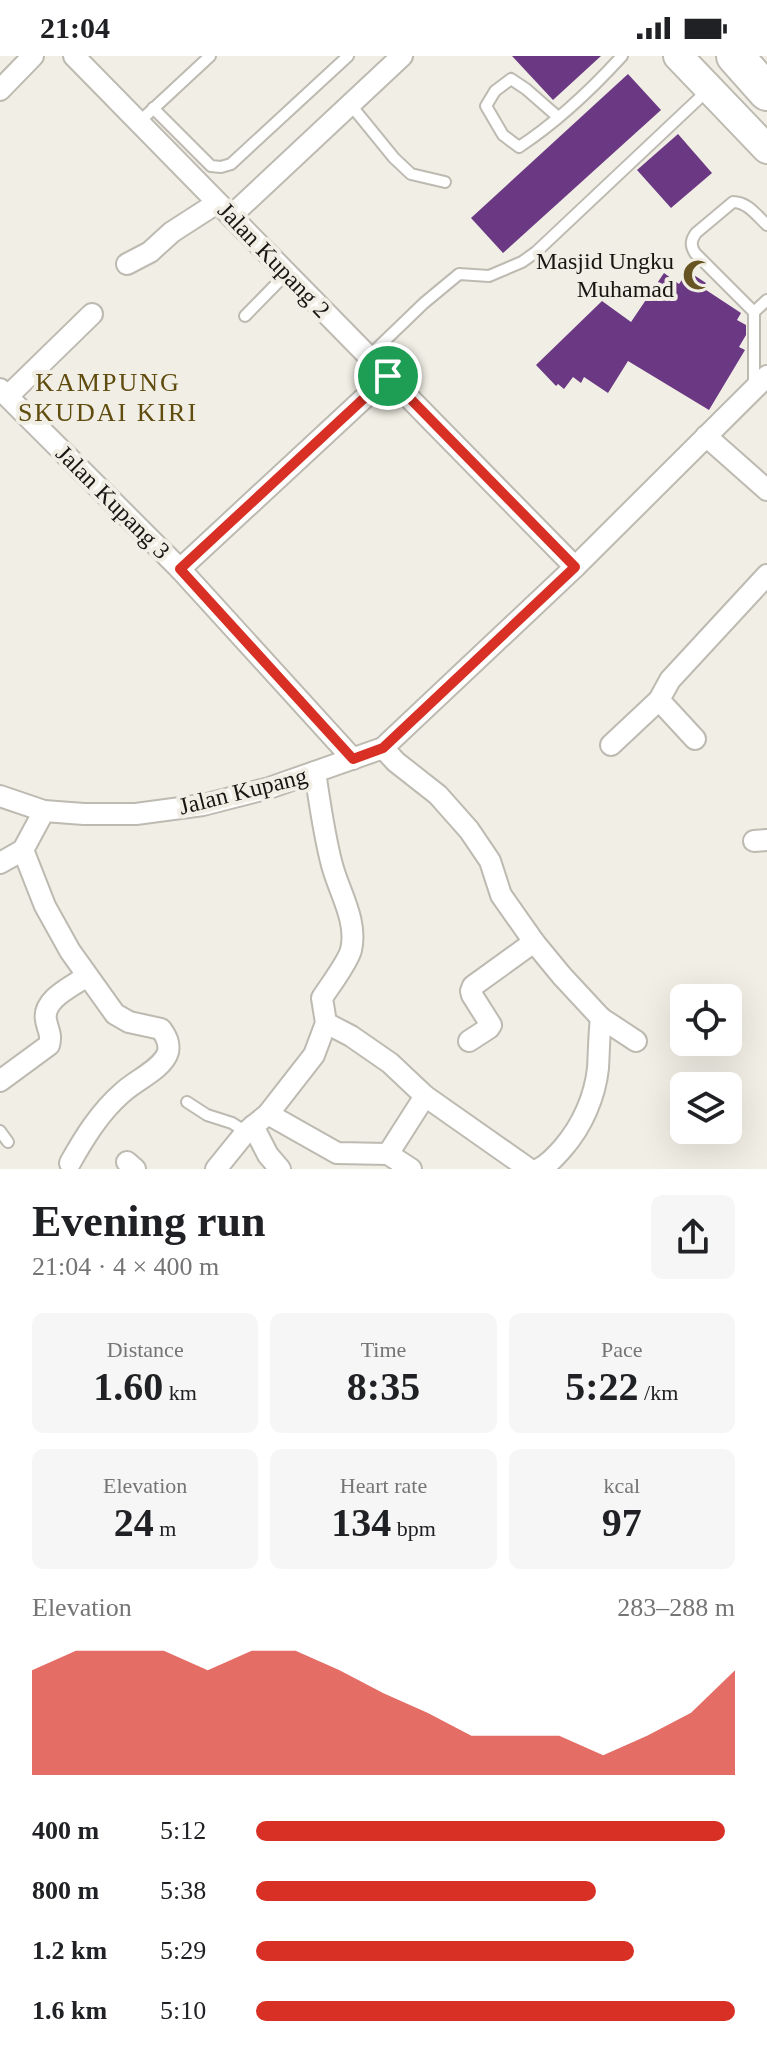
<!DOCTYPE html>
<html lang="en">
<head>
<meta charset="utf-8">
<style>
	:root { --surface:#fff; --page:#f6f6f6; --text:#202124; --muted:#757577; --accent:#d93025 }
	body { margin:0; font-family:Georgia,serif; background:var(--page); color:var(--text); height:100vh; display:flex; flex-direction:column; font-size:30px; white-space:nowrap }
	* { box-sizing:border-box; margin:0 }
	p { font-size:26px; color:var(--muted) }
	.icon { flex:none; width:44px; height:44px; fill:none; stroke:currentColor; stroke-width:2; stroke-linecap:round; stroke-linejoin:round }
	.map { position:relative; height:1113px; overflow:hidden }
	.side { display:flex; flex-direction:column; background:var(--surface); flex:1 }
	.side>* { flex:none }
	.tools { position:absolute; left:670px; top:928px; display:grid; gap:16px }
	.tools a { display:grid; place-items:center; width:72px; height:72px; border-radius:12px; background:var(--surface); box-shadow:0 8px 32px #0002; font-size:40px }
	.pin { position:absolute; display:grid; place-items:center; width:68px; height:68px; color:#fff; margin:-34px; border:4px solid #fff; border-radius:50%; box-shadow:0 2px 8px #0007 }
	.round { display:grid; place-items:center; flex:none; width:84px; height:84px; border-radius:12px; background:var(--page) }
	.headline { display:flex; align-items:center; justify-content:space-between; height:136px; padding:0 32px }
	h1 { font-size:44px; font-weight:600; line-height:60px }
	.figures { display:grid; grid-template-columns:repeat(3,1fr); gap:12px; height:136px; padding:8px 32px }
	.figures div { display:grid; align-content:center; border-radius:12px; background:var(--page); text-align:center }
	.figures b { font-size:40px; font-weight:600 }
	.figures small { font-size:22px; font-weight:400 }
	.figures p { font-size:22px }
	.chart { height:224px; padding:16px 32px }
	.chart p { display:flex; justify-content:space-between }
	.chart svg { width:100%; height:144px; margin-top:8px; fill:var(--accent); opacity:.7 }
	ul { padding:0 32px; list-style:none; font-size:26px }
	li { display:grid; grid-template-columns:128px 96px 1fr; align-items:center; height:60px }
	li i { height:20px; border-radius:10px; background:var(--accent) }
	.status { display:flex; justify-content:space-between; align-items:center; height:56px; padding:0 40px; background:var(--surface); direction:ltr }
	.status svg { height:22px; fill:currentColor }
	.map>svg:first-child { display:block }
	.building { fill:#6b3983 }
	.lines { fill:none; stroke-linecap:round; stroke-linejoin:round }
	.lane-casing { stroke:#bdbab1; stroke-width:14 }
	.street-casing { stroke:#bdbab1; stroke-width:24 }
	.secondary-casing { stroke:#bdbab1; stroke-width:32 }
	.highway-casing { stroke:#bdbab1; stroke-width:40 }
	.lane { stroke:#fff; stroke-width:10 }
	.street { stroke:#fff; stroke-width:20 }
	.secondary { stroke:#fff; stroke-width:28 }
	.highway { stroke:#fff; stroke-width:36 }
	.route-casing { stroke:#fff; stroke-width:16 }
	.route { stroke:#d93025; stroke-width:10 }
	.labels { text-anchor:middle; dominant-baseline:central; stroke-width:8; stroke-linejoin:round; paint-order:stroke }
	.street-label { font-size:24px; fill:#171613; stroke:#f1efe5 }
	.poi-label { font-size:24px; fill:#171613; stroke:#f1efe5; text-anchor:end }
	.neighbourhood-label { font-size:26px; letter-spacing:2px; fill:#614c0f; stroke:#f1efe5 }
</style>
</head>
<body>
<div class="status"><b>21:04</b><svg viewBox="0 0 49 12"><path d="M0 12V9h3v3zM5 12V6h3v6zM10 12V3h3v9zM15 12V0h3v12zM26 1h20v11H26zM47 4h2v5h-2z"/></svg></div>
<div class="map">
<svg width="767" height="1113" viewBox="0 0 767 1113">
	<rect width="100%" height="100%" fill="#f1efe5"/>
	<!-- building -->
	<g class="building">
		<polygon points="512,0 601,0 553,44"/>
		<polygon points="628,18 661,54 503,197 471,162"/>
		<polygon points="678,78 712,117 671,152 637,114"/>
		<polygon points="688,215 706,227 703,232 741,257 737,264 746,269 746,279 739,291 745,294 709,354 628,305 608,337 584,321 581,327 573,321 564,333 558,328 556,330 536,309 602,245 631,266 664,217 679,228"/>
	</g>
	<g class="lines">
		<!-- lane casing -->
		<g class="lane-casing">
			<g id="lane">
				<polyline points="350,48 394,102 411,118 445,126"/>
				<polyline points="153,52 211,110 221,111 231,108 348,0"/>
				<path d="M558,61L526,33L511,23L495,35L486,50L503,79L519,91C557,66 591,34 622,0"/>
				<polyline points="139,66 210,0"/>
				<path d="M754,256L695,197C690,189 691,184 696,177L733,146C748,146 757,160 767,169"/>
				<polyline points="245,260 287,217"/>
				<polyline points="369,300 424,247 459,218 489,220 522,206 536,196 708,34"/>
				<polyline points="754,332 754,256 767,244"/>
				<polyline points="187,1046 207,1059 232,1067 246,1076"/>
				<polyline points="0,1075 8,1086"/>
			</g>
		</g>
		<!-- street casing -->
		<g class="street-casing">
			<g id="street">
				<polyline points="74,0 575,511"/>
				<polyline points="0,34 33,0"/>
				<polyline points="231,160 402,0"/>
				<polyline points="127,208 150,196 172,176 217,147"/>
				<polyline points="0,333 180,513 353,703"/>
				<polyline points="8,340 92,258"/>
				<polyline points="706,380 767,434"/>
				<polyline points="180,513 388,320"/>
				<polyline points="695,683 659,644 670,624 767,519"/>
				<polyline points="611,689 659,644"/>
				<polyline points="383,692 396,706 438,739 469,774 490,805 501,839 534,886 562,920 601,962 636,985"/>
				<polyline points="0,740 44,755 84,758 136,758 203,749 269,732 383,692 575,511 767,320"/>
				<path d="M44,755L23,794L45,850L70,895L115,958L129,966L161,973C166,980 170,987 168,996C163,1013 134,1025 122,1037C100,1056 84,1082 70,1107"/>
				<polyline points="754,785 767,784"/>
				<polyline points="0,807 23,794"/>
				<polyline points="326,967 351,980 390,1007 425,1040 529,1113"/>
				<polyline points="469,985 489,972 491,969 472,939 471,935 473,930 534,886"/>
				<path d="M0,1025L49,989C52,978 48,975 46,964C42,943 73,930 87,920"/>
				<polyline points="268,1058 337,1097 388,1098 411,1113"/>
				<polyline points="253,1070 268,1099 280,1113"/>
				<polyline points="388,1098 425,1040"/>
				<polyline points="127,1106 135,1113"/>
				<path d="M216,1113L246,1076L268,1058L314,999L326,967L322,942C329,931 348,906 351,894C358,865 339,836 332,809C324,779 320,748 315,716"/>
				<path d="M539,1113C549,1108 556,1100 563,1092C582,1070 595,1041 598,1012C599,995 599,979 601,962"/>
			</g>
		</g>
		<!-- secondary casing -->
		<g class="secondary-casing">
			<polyline id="secondary" points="678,0 767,93"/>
		</g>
		<!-- highway casing -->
		<g class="highway-casing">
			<polyline id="highway" points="735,0 767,36"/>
		</g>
		<!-- lane -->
		<use href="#lane" class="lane"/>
		<!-- street -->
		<use href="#street" class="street"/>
		<!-- secondary -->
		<use href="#secondary" class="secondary"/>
		<!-- highway -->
		<use href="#highway" class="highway"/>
	</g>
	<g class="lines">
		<!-- route casing -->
		<g class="route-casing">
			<polygon id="route" points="388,320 575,511 383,692 353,703 180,513"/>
		</g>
		<!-- route -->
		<use href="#route" class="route"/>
	</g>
	<!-- icons -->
	<defs>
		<g id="mosque-bare" transform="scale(2.4)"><path d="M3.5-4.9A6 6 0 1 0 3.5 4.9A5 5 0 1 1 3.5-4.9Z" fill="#675422" stroke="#f1efe5" stroke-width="2.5" paint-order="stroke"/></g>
	</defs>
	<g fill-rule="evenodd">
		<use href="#mosque-bare" x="698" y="219"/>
	</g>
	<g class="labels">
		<!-- street labels -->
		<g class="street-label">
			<text transform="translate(274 204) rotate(46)">Jalan Kupang 2</text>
			<text transform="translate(113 446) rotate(45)">Jalan Kupang 3</text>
			<text transform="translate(243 735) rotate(-14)">Jalan Kupang</text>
		</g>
		<!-- poi labels -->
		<g class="poi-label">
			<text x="674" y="205">Masjid Ungku<tspan x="674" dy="28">Muhamad</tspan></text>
		</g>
		<!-- neighbourhood labels -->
		<g class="neighbourhood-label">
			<text x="108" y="326">KAMPUNG<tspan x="108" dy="30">SKUDAI KIRI</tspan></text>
		</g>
	</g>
</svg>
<div class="tools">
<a><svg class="icon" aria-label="locate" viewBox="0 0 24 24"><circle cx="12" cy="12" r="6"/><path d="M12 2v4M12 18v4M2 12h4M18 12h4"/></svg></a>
<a><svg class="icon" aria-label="layers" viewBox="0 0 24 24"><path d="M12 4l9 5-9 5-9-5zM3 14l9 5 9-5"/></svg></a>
</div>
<div class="pin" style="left:388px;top:320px;background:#1e9e55"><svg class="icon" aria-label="arrive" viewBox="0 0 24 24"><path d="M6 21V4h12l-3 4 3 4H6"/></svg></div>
</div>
<section class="side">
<div class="headline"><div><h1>Evening run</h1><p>21:04 · 4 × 400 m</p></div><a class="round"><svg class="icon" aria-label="share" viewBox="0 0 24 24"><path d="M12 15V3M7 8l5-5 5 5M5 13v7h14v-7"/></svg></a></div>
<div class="figures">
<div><p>Distance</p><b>1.60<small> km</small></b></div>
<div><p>Time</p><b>8:35</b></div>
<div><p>Pace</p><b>5:22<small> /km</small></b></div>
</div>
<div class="figures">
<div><p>Elevation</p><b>24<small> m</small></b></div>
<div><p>Heart rate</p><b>134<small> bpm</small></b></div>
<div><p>kcal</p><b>97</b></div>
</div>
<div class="chart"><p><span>Elevation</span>283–288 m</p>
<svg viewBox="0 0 160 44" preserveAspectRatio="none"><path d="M0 44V12L10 6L20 6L30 6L40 12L50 6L60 6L70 12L80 19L90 25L100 32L110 32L120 32L130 38L140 32L150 25L160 12V44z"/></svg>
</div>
<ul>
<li><b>400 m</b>5:12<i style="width:98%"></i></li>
<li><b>800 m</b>5:38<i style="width:71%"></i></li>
<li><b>1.2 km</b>5:29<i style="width:79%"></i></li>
<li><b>1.6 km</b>5:10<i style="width:100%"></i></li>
</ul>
</section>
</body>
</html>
